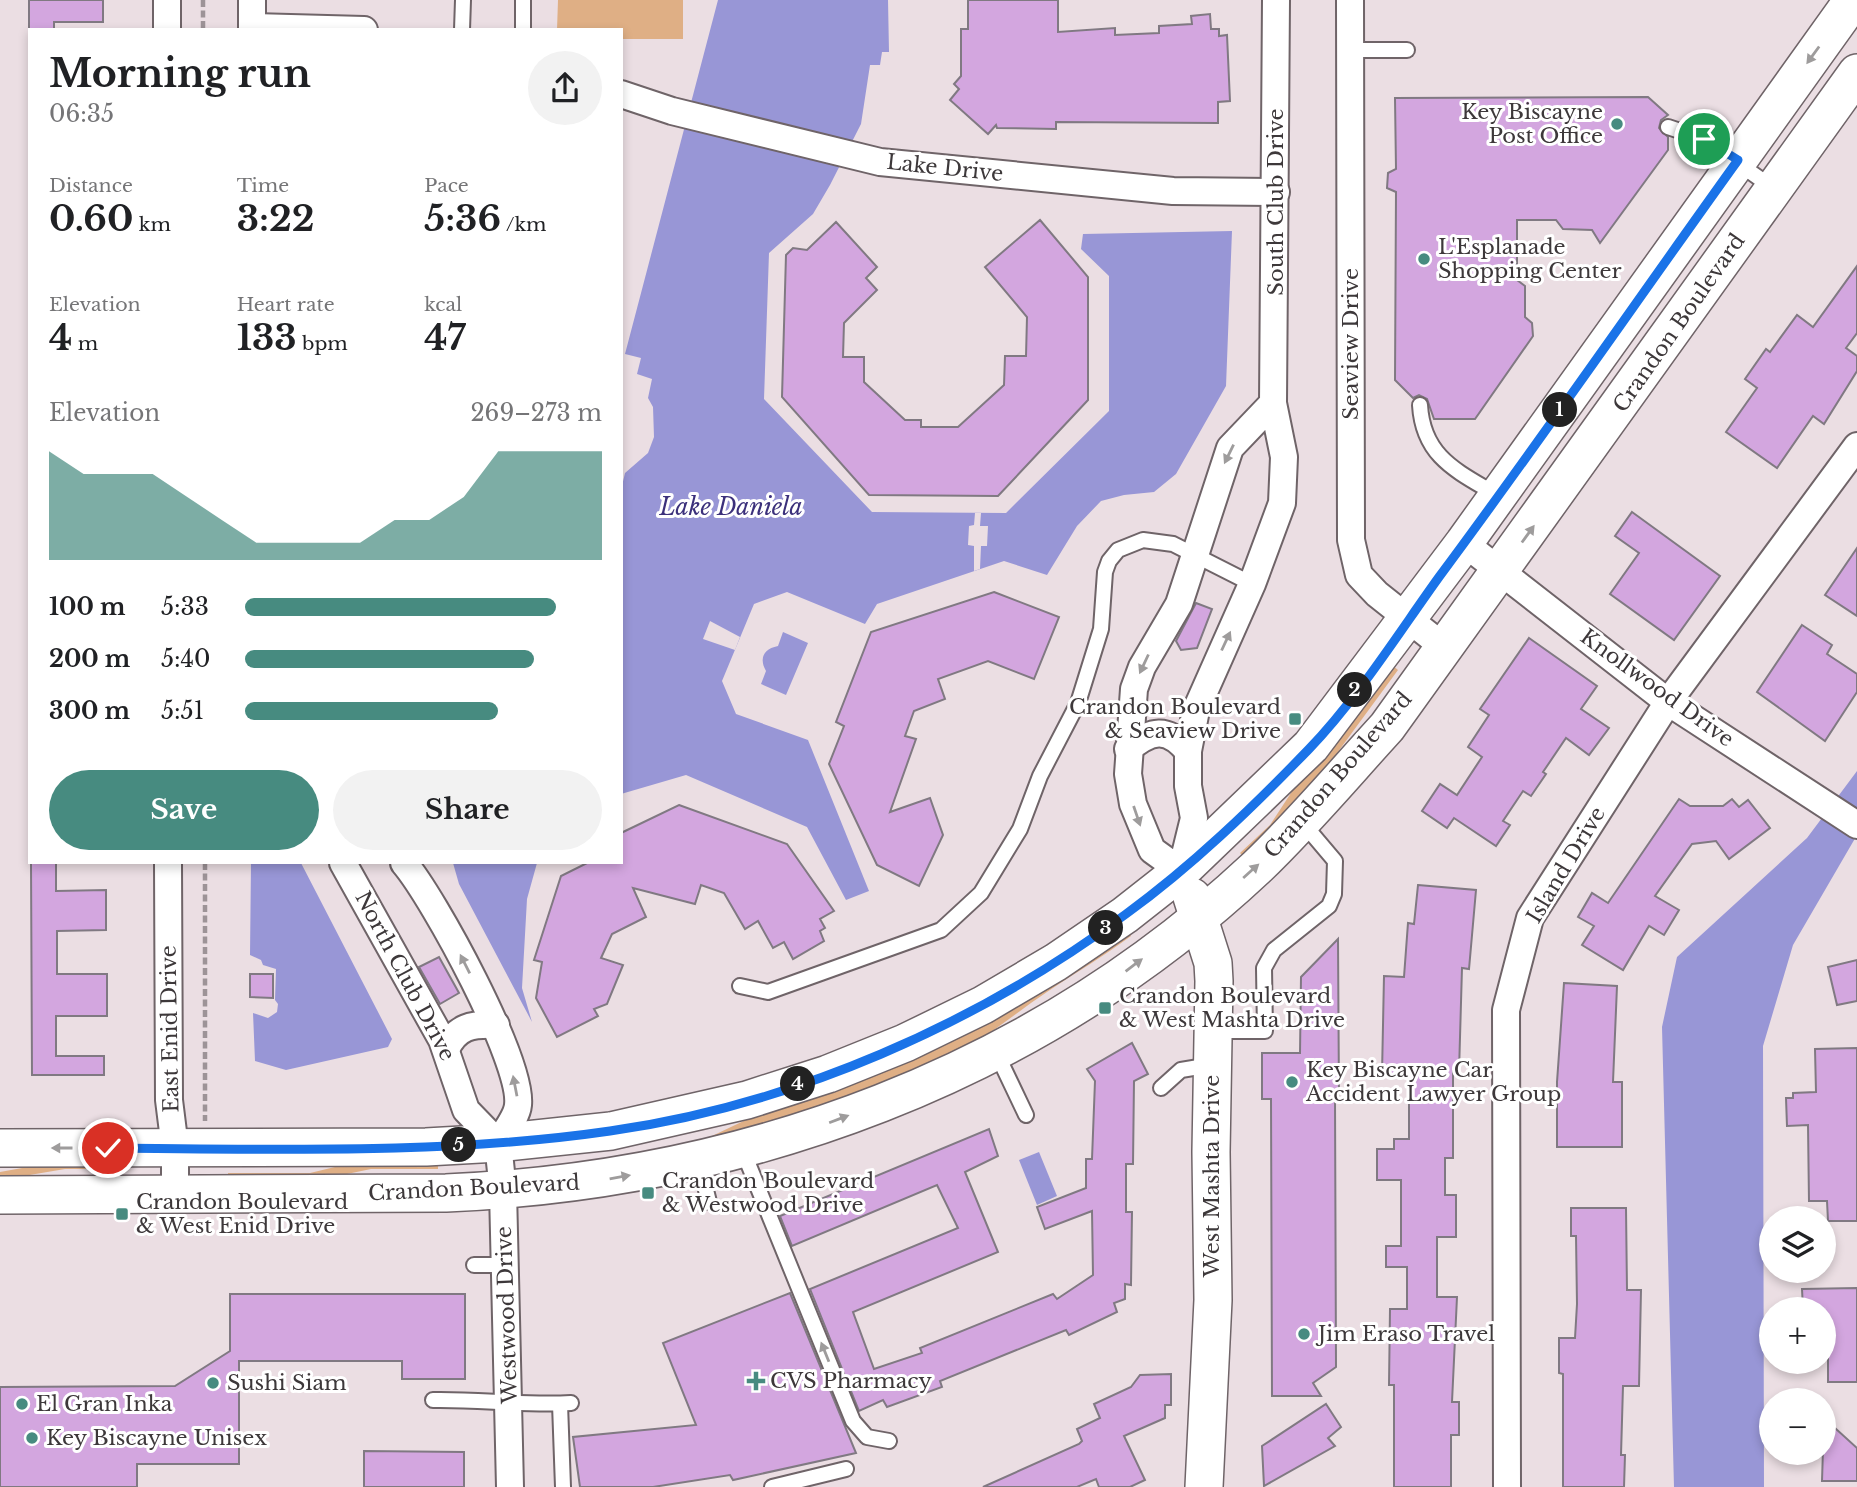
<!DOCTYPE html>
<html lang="en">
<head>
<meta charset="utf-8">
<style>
	:root { --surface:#fff; --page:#f2f2f2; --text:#202124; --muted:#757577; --accent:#478b80 }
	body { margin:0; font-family:"Libre Baskerville",serif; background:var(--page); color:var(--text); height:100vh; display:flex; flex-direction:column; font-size:26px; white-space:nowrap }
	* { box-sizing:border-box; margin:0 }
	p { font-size:23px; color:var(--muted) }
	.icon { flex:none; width:38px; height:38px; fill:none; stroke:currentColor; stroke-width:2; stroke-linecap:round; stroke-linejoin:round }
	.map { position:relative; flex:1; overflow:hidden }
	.drawer { position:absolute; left:28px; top:28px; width:595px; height:836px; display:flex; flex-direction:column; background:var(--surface); border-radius:0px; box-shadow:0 4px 10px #0003 }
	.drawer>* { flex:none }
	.tools { position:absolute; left:1759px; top:1206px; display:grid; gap:14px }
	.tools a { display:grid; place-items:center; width:77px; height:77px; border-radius:50%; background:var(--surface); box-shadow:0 4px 10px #0003; font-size:35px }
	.pin { position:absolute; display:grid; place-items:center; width:60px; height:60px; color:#fff; margin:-30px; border:4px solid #fff; border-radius:50%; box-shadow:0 2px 7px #0007 }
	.km { position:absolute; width:35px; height:35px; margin:-18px; border-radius:50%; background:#222; color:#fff; font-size:19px; line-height:35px; text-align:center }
	.round { display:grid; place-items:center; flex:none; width:74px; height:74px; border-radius:37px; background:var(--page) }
	.summary { display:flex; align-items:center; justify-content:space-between; height:119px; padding:0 21px }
	h1 { font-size:38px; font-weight:700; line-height:52px }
	.stats { display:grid; grid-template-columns:repeat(3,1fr); gap:10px; height:119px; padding:7px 21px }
	.stats div { display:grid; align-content:center }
	.stats b { font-size:35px; font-weight:700 }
	.stats small { font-size:19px; font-weight:400 }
	.stats p { font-size:19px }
	.chart { height:196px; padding:14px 21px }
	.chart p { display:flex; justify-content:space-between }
	.chart svg { width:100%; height:126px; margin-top:7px; fill:var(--accent); opacity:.7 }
	.button { display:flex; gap:14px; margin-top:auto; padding:14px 21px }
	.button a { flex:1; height:80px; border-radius:42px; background:var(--accent); color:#fff; font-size:28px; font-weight:700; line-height:80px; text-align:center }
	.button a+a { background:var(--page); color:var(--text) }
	ul { padding:0 21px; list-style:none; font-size:23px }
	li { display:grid; grid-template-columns:112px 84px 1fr; align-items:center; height:52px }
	li i { height:18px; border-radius:9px; background:var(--accent) }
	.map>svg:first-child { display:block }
	.green { fill:#dfaf85 }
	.water { fill:#9896d6 }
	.pier { fill:#ebdee3 }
	.building { fill:#d3a6df; stroke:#807982; stroke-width:2 }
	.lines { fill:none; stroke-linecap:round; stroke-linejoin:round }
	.lane-casing { stroke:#6f6468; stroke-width:18 }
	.street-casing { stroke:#6f6468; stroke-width:30 }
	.secondary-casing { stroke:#6f6468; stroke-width:40 }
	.path { stroke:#9d9397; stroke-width:4.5; stroke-dasharray:7 3.5; stroke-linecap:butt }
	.lane { stroke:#fff; stroke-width:14 }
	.street { stroke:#fff; stroke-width:26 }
	.secondary { stroke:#fff; stroke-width:37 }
	.oneway { fill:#9e9c9c }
	.route-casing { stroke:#fff; stroke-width:14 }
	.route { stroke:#1a73e8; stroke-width:9 }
	.poi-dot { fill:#478b80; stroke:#fff; stroke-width:2.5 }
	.labels { text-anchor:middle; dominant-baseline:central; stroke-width:6; stroke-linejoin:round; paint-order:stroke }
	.poi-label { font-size:21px; fill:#3d383a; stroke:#fff; text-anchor:start }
	.street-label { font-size:21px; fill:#3d383a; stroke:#fff }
	.water-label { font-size:23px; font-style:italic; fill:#3b307b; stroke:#fff }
</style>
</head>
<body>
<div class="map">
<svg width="1857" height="1487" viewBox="0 0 1857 1487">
	<rect width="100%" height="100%" fill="#ebdee3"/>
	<!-- green -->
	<g class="green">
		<polygon points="558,0 683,0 683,39 621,39 621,30 557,30"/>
		<polygon points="1392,665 1398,670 1318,779 1244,857 1240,853 1270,825 1308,767"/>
		<path d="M1128,931L1131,936C1104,956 1075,973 1047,992C1014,1014 985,1039 951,1058C842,1117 682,1159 559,1171L558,1165L676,1147L712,1136L752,1117L928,1050L1046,984Z"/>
		<polygon points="364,1160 438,1160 438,1169 371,1169 318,1180 228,1181 228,1173 310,1173"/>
		<polygon points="61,1161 128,1162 128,1169 65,1169 0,1180 0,1172"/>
	</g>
	<!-- water -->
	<g class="water">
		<polygon points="718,0 888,0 889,52 882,52 880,65 870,65 861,124 830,185 813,214 769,253 764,399 872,512 1006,513 1109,411 1109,276 1081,249 1083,234 1232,231 1226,386 1176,474 1154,492 1124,495 1101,501 1077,526 1047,575 1004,561 877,604 865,624 787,592 754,604 722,681 736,714 808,740 869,891 846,900 807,827 686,775 621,794 621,490 625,473 648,453 654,437 653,407 648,398 652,379 637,374 641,358 625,354"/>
		<path d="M783,632L808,643L786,695L761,684L766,671C759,659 763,649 778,646Z"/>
		<polygon points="1857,771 1857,835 1793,945 1763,1046 1764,1487 1674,1487 1662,1027 1677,957 1807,838"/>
		<polygon points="251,863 301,863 392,1039 388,1047 286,1070 255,1061 253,1013 268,1018 277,1012 278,1004 275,1000 276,969 263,965 261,960 250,955"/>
		<polygon points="453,863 537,863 527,899 522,988 532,1022 459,884"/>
		<polygon points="1039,1152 1057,1196 1037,1205 1019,1160"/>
	</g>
	<!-- pier -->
	<g class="pier">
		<polygon points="975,513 981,513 980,526 988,526 987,546 981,546 980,569 974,571 974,546 968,545 969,526 974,525"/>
		<polygon points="710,621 740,637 735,650 703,639"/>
	</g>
	<!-- building -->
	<g class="building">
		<polygon points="29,0 103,0 103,22 54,22 54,30 29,30"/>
		<polygon points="968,0 1058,0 1058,32 1115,28 1115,35 1159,33 1159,26 1192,24 1191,16 1210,14 1211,29 1219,29 1219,36 1227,35 1230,101 1218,102 1218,123 1056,122 1056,129 997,128 996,125 988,134 950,100 959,89 954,84 961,76 961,29 968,29"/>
		<polygon points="1648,97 1668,115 1661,120 1659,128 1668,137 1668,150 1600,243 1592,230 1563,229 1556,220 1517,220 1517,280 1525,286 1525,317 1532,323 1533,336 1475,419 1434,419 1427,399 1419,395 1413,398 1395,380 1396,192 1387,188 1388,173 1396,169 1395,98"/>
		<polygon points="1040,220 1088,277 1088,400 998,496 869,495 782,397 786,255 793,248 807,250 836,222 877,267 866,278 877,290 844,323 843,357 864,357 864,382 905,420 921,420 921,427 958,427 1004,385 1005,356 1026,356 1027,317 985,267"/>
		<polygon points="1857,266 1857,333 1846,348 1857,356 1857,371 1824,424 1813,416 1777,468 1726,432 1757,388 1745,379 1766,349 1770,352 1797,315 1813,327"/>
		<polygon points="1632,512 1720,576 1674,640 1610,594 1639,553 1615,536"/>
		<polygon points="1857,548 1857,616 1825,595"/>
		<polygon points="994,592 1059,617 1034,679 988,661 938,679 945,699 914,711 905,736 916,739 890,812 930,798 943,835 919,886 877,865 829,764 844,726 836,722 871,632"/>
		<polygon points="1196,603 1212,609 1197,648 1181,650 1176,641"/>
		<polygon points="1802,625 1832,645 1827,654 1857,674 1857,692 1825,741 1757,692"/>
		<polygon points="1529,638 1597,686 1581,709 1609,728 1589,755 1566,738 1543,772 1546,774 1531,796 1523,791 1503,821 1510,825 1496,846 1454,818 1447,828 1422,811 1440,784 1457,795 1482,757 1468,747 1489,715 1480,709"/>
		<polygon points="1679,799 1690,806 1723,806 1732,799 1739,807 1748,800 1770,828 1729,859 1716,841 1692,844 1655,896 1679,910 1664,935 1649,926 1623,970 1582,945 1594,926 1578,917 1592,893 1608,903"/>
		<polygon points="679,805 787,844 834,911 820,919 825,928 820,931 824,941 793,959 784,942 773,948 758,921 745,929 724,893 701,885 695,904 633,888 646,917 612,934 601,958 623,965 607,1004 594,1009 598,1016 557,1037 536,998 542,962 534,960 561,876 587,863 621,863 621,833"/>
		<polygon points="31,863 56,863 56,891 106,890 106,930 57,931 57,974 107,974 107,1016 56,1016 56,1056 104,1056 104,1075 32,1075"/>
		<polygon points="1418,885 1476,890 1469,969 1462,968 1459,1072 1453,1071 1453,1158 1445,1158 1445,1195 1456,1195 1456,1237 1437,1237 1437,1297 1457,1297 1452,1402 1459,1402 1459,1435 1451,1435 1451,1487 1394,1487 1394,1385 1389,1385 1390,1309 1407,1309 1407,1267 1386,1267 1386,1246 1401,1246 1401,1180 1377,1180 1377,1149 1394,1149 1394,1139 1409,1139 1409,1075 1382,1074 1384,976 1404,977 1408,923 1414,924"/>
		<polygon points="1338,939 1339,1098 1335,1098 1336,1367 1313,1383 1321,1396 1272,1396 1271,1099 1262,1099 1262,1053 1300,1053 1301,977"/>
		<polygon points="439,957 459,993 440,1004 419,967"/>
		<polygon points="1857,960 1857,1001 1837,1005 1828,967"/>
		<polygon points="250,974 273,974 273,998 250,997"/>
		<polygon points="1564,983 1617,986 1613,1082 1622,1082 1622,1147 1557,1147 1557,1082"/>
		<polygon points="1132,1043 1148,1074 1134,1081 1133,1164 1126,1164 1126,1212 1132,1212 1131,1285 1125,1284 1125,1299 1114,1303 1117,1312 1069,1335 1066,1330 940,1381 942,1387 887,1407 883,1400 859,1411 810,1289 958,1228 937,1185 792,1246 780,1216 989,1129 998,1156 965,1172 998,1252 853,1312 874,1369 922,1353 920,1348 1053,1294 1057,1299 1093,1275 1092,1211 1045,1229 1037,1207 1086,1188 1086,1159 1092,1159 1095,1081 1087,1069"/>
		<polygon points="1857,1048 1857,1221 1828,1221 1827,1201 1809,1201 1808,1125 1787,1126 1786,1098 1793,1098 1793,1093 1816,1092 1815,1049"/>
		<polygon points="1571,1208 1626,1208 1627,1290 1641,1290 1639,1386 1623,1386 1621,1455 1625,1455 1624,1487 1563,1487 1563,1374 1559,1373 1559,1338 1575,1338 1577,1304 1576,1236 1571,1236"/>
		<polygon points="1857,1288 1857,1382 1828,1382 1828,1336 1824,1336 1824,1309 1803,1309 1802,1289"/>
		<polygon points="790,1293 856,1453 733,1480 730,1475 653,1487 580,1487 573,1437 696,1425 663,1343"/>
		<polygon points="230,1294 465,1294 465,1379 402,1379 402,1361 239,1361 239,1464 137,1464 137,1487 0,1487 0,1387 175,1386 230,1351"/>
		<polygon points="1171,1374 1171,1405 1165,1405 1165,1418 1124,1436 1145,1480 1130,1487 1099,1487 1096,1479 1077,1487 983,1487 1079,1444 1082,1441 1077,1429 1100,1418 1094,1404 1131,1387 1140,1375"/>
		<polygon points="1326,1404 1341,1427 1328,1438 1335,1446 1264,1486 1262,1446"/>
		<polygon points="1824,1418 1857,1448 1857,1481 1822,1481"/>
		<polygon points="364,1451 464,1452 464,1487 364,1487"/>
	</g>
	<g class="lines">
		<!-- lane casing -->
		<g class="lane-casing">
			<g id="lane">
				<polyline points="462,30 463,0"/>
				<polyline points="523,30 523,0"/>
				<polyline points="1350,50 1407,50"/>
				<polyline points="1668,127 1704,139 1773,188"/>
				<path d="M1420,405C1423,457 1457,471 1497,495"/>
				<polyline points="740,986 768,992 941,930 981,893 1020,829 1040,776 1078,703 1101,629 1105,572 1109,561 1118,550 1143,540 1173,544 1252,584"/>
				<polyline points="1215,1031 1265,1031 1264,968 1274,950 1329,906 1334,894 1335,861 1302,822"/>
				<polyline points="996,1052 1026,1115"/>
				<polyline points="1161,1088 1181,1070 1211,1065"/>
				<polyline points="743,1151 853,1421 867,1437 889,1441"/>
				<polyline points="699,1162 709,1202"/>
				<polyline points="474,1265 505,1265"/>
				<path d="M433,1400C479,1399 524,1406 571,1403"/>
				<polyline points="560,1404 563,1487"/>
				<polyline points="772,1487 846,1469"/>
			</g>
		</g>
		<!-- street casing -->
		<g class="street-casing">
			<g id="street">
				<polyline points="167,0 167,30"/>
				<polyline points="252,0 252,30"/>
				<polyline points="1350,0 1351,540 1359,575 1377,594 1445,648"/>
				<polyline points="252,27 364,30"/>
				<polyline points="621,94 672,111 880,162 1173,191 1276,192"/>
				<polyline points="1273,403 1230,448 1179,604 1142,667 1134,689 1128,774 1133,804 1152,850 1181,871 1194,818 1188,786 1188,751 1196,710 1252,584 1282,503 1284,457 1273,403 1276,0"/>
				<polyline points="1464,543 1668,702 1857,825"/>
				<path d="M1128,749C1151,730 1167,726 1188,751"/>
				<polyline points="168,863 169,1100 175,1148 175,1195"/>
				<polyline points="343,863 442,1040 466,1110 498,1143"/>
				<path d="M404,863C434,898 523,1062 518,1105C517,1117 504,1133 498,1143"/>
				<path d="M446,1049C457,1026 472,1024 496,1025"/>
				<polyline points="498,1143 503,1191 510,1487"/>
				<polyline points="1507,1487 1506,1010 1530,918 1668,702 1857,446"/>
			</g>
		</g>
		<!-- secondary casing -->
		<g class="secondary-casing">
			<g id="secondary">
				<polyline points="1192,897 1213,963 1214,981 1211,1152 1213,1300 1204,1487"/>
				<polyline points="0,1148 426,1147 498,1143 611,1131 747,1100 828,1074 905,1043 983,1005 1056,962 1125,915 1181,871 1311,746 1464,543 1853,0"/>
				<path d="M0,1195L446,1193C747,1180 1035,1075 1257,867C1303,823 1344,774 1387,727L1857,73"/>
			</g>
		</g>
		<!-- path -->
		<g class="path">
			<polyline points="203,0 203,30"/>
			<polyline points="205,863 205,1121"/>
		</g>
		<!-- lane -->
		<use href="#lane" class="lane"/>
		<!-- street -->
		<use href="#street" class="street"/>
		<!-- secondary -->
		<use href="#secondary" class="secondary"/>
	</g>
	<!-- one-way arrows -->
	<defs><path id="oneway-solid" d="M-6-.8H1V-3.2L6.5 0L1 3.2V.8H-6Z" transform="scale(1.75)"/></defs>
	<g class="oneway">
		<use href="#oneway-solid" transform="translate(1813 55) rotate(126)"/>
		<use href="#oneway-solid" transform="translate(1229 454) rotate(116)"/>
		<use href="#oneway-solid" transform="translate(1528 534) rotate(-54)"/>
		<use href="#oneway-solid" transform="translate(1226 641) rotate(-65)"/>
		<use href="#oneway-solid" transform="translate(1144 664) rotate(115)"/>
		<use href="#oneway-solid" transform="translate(1137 816) rotate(71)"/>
		<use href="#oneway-solid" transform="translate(1251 871) rotate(-42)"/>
		<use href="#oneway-solid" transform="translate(465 964) rotate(-117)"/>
		<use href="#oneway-solid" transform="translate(1134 965) rotate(-37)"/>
		<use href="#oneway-solid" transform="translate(515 1086) rotate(-101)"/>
		<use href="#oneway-solid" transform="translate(839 1119) rotate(-21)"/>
		<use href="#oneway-solid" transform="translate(62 1148) rotate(180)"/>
		<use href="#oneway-solid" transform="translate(620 1177) rotate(-10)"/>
		<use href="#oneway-solid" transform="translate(825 1352) rotate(-112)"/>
	</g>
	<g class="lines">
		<!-- route casing -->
		<g class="route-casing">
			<path id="route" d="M108,1148C275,1149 445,1155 610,1131C794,1105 977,1024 1126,914C1192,866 1252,808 1309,749C1357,699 1398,634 1439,577C1541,440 1638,299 1738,160L1704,139"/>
		</g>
		<!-- route -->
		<use href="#route" class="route"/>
	</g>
	<!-- markers -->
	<g class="poi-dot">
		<circle cx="1617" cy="124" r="7"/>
		<circle cx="1424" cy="259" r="7"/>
		<rect x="1288" y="712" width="14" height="14" rx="3.5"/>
		<rect x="1098" y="1001" width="14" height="14" rx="3.5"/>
		<circle cx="1292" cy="1082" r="7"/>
		<rect x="641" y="1186" width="14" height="14" rx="3.5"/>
		<rect x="115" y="1207" width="14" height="14" rx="3.5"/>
		<circle cx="1304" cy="1334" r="7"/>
		<path d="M752.5 1370.5h7v7h7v7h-7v7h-7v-7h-7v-7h7z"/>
		<circle cx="213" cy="1383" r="7"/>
		<circle cx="22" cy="1404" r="7"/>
		<circle cx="32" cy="1438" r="7"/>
	</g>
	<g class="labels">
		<!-- poi labels -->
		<g class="poi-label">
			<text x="1603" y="112" text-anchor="end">Key Biscayne<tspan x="1603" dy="24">Post Office</tspan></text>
			<text x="1438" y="247">L'Esplanade<tspan x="1438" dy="24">Shopping Center</tspan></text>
			<text x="1281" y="707" text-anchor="end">Crandon Boulevard<tspan x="1281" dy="24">&amp; Seaview Drive</tspan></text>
			<text x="1119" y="996">Crandon Boulevard<tspan x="1119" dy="24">&amp; West Mashta Drive</tspan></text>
			<text x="1306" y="1070">Key Biscayne Car<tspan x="1306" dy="24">Accident Lawyer Group</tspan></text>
			<text x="662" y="1181">Crandon Boulevard<tspan x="662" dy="24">&amp; Westwood Drive</tspan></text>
			<text x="136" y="1202">Crandon Boulevard<tspan x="136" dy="24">&amp; West Enid Drive</tspan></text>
			<text x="1318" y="1334">Jim Eraso Travel</text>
			<text x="770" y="1381">CVS Pharmacy</text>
			<text x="227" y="1383">Sushi Siam</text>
			<text x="36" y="1404">El Gran Inka</text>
			<text x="46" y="1438">Key Biscayne Unisex</text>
		</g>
		<!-- street labels -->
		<g class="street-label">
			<text transform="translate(945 168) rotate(6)">Lake Drive</text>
			<text transform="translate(1276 202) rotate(-90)">South Club Drive</text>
			<text transform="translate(1679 323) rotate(-55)">Crandon Boulevard</text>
			<text transform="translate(1351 344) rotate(-90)">Seaview Drive</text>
			<text transform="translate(1657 688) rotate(36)">Knollwood Drive</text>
			<text transform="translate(1338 775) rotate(-49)">Crandon Boulevard</text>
			<text transform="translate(1566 865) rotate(-59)">Island Drive</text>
			<text transform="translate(405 976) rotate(62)">North Club Drive</text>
			<text transform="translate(170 1029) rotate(-91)">East Enid Drive</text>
			<text transform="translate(1212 1176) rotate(-90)">West Mashta Drive</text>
			<text transform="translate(474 1188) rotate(-3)">Crandon Boulevard</text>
			<text transform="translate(507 1315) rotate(-92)">Westwood Drive</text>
		</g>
		<!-- water labels -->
		<g class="water-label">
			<text x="731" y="507">Lake Daniela</text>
		</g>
	</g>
</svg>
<div class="tools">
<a><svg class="icon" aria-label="layers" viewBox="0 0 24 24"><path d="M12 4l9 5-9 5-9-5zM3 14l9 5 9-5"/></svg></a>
<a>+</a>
<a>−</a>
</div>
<div class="pin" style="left:1704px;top:139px;background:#1e9e55"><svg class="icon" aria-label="arrive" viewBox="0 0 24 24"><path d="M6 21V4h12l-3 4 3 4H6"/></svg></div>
<div class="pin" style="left:108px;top:1148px;background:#d93025"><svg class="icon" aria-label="check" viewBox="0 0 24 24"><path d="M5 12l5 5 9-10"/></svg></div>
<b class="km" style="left:1560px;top:410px">1</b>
<b class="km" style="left:1355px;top:690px">2</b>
<b class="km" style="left:1106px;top:928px">3</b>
<b class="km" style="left:798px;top:1084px">4</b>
<b class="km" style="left:459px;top:1145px">5</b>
<section class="drawer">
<div class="summary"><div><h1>Morning run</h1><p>06:35</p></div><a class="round"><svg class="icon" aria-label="share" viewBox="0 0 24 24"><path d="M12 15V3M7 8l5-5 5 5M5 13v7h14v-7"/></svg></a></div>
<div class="stats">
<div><p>Distance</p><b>0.60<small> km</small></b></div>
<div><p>Time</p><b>3:22</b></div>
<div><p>Pace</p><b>5:36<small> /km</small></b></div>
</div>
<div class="stats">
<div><p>Elevation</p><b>4<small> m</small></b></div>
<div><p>Heart rate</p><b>133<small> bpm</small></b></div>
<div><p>kcal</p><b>47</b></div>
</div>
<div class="chart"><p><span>Elevation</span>269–273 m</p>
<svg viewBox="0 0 160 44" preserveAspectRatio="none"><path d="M0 44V6L10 14L20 14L30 14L40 22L50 30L60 38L70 38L80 38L90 38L100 30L110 30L120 22L130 6L140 6L150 6L160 6V44z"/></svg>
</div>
<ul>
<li><b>100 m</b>5:33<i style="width:87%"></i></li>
<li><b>200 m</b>5:40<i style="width:81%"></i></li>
<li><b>300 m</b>5:51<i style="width:71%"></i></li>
</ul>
<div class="button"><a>Save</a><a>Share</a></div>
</section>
</div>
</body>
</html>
